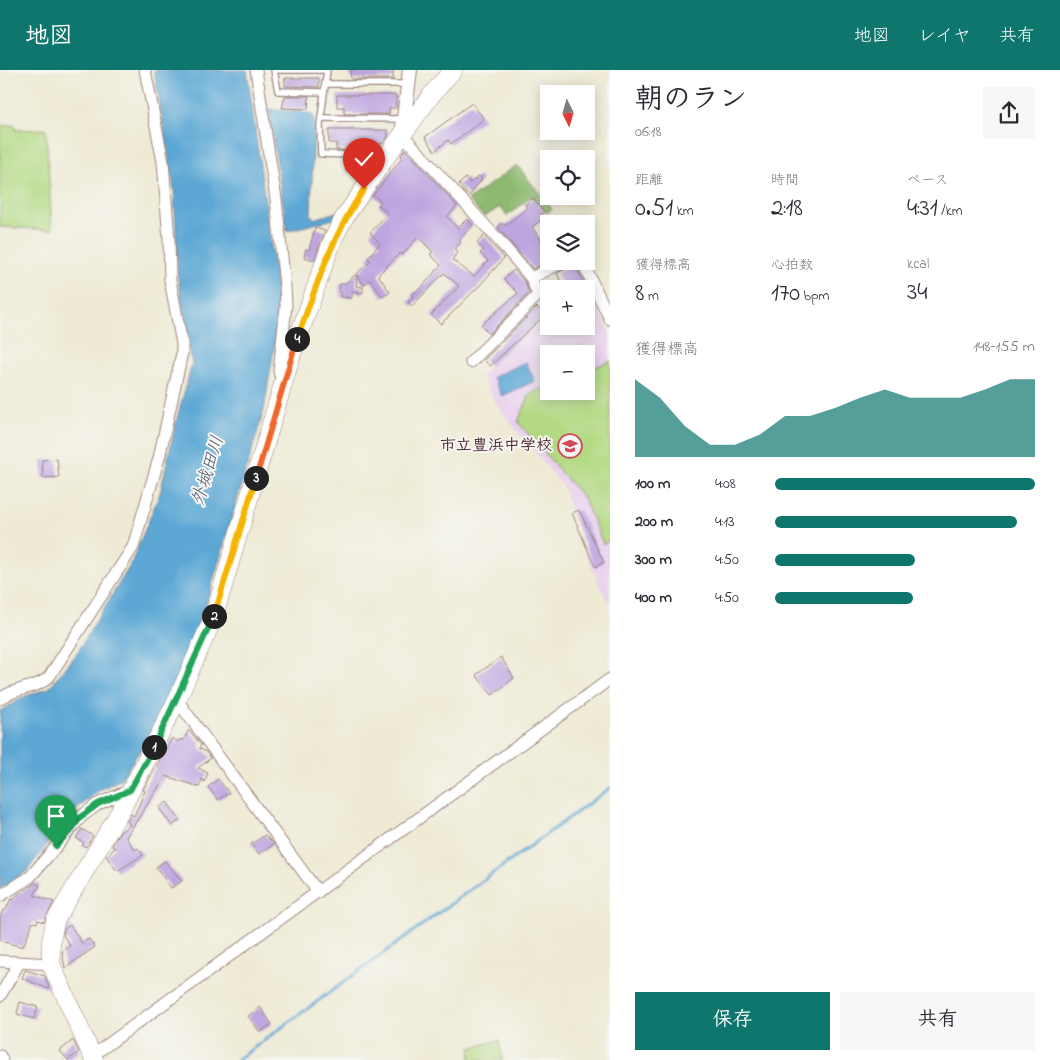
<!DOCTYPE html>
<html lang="ja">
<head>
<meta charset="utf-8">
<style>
	:root { --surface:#fff; --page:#f7f7f7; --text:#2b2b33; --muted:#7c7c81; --accent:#0f766e }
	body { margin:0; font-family:"Indie Flower","Klee One",sans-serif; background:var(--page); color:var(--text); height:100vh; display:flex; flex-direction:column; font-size:19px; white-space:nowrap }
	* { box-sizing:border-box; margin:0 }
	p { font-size:16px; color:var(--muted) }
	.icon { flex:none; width:28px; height:28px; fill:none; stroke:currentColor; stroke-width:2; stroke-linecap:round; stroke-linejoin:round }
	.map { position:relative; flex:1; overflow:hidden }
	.side { display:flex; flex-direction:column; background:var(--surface); width:450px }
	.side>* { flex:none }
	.needle { width:32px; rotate:175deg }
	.buttons { position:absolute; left:540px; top:15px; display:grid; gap:10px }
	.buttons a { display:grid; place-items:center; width:55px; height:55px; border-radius:0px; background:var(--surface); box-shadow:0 2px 12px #0003; font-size:25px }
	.pin { position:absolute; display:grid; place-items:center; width:42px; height:42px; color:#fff; margin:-51px -21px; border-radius:50% 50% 50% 0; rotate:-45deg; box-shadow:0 0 5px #0007 }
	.pin .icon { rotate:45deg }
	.km { position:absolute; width:25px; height:25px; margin:-12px; border-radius:50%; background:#222; color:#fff; font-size:14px; line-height:25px; text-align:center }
	.round { display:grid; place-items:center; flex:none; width:52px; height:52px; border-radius:0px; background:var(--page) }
	.headline { display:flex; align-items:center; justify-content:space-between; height:85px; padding:0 25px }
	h1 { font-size:28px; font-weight:600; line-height:38px }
	.metrics { display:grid; grid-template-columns:repeat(3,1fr); gap:8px; height:85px; padding:5px 25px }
	.metrics div { display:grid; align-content:center }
	.metrics b { font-size:25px; font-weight:600 }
	.metrics small { font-size:14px; font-weight:400 }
	.metrics p { font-size:14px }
	.chart { height:140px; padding:10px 25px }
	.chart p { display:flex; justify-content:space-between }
	.chart svg { width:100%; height:90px; margin-top:5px; fill:var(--accent); opacity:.7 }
	.button { display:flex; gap:10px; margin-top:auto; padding:10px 25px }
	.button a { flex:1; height:58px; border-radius:0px; background:var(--accent); color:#fff; font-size:20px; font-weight:600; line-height:58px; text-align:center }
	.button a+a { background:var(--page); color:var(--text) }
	ul { padding:0 25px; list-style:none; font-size:16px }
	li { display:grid; grid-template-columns:80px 60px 1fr; align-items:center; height:38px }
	li i { height:12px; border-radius:6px; background:var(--accent) }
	header { display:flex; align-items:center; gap:30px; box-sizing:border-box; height:70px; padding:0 25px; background:var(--accent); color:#fff }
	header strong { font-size:24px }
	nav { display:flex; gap:28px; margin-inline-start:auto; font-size:18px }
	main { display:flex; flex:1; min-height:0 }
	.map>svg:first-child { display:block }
	.built { fill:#e9d2ed; fill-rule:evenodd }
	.green { fill:#b3d983; stroke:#7e7c57 }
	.forest { fill:#8eb971; stroke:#6c6c4e }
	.water { fill:#5ba7d4; stroke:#526380 }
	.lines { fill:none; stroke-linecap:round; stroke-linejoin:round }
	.stream { stroke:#5ba7d4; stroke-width:3 }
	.building { fill:#bda5e0 }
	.service-casing { stroke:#9c8480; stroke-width:8 }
	.minor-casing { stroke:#9c8480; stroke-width:13 }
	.tertiary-casing { stroke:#9c8480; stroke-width:16 }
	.primary-casing { stroke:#9c8480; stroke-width:19 }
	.service { stroke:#fff; stroke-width:5.5 }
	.minor { stroke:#fff; stroke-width:11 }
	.tertiary { stroke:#fff; stroke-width:14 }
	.primary { stroke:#fff; stroke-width:18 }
	.split-1-casing { stroke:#fff; stroke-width:10 }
	.split-2-casing { stroke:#fff; stroke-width:10 }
	.split-3-casing { stroke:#fff; stroke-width:10 }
	.split-4-casing { stroke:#fff; stroke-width:10 }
	.split-5-casing { stroke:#fff; stroke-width:10 }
	.split-1 { stroke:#22a559; stroke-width:6 }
	.split-2 { stroke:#22a559; stroke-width:6 }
	.split-3 { stroke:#f5b400; stroke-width:6 }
	.split-4 { stroke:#f0652b; stroke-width:6 }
	.split-5 { stroke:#f5b400; stroke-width:6 }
	.labels { text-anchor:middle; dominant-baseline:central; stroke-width:4; stroke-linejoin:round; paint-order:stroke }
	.poi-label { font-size:16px; font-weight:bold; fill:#4a1f2b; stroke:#f6f6f2; text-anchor:end }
	.water-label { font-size:18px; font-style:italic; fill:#51556f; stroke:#f6f6f2 }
</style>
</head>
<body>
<header>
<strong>地図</strong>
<nav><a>地図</a><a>レイヤ</a><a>共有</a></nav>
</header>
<main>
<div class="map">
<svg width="610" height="990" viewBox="0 0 610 990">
	<rect width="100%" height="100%" fill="#f6f6f2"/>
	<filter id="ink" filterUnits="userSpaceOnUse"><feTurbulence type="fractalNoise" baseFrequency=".02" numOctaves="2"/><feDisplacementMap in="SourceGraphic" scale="10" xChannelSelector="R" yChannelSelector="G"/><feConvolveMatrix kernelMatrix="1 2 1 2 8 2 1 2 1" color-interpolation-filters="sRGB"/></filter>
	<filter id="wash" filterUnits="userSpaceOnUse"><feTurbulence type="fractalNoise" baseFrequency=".0096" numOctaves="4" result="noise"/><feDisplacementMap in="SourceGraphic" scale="20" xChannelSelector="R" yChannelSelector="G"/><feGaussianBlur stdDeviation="1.12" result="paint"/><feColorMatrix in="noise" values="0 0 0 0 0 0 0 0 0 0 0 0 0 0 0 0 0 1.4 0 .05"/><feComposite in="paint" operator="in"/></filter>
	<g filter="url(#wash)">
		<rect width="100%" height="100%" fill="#eeead4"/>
		<!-- built -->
		<path class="built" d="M590,220L610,263V536L592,499L562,415L498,337L481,305L549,245V256H586V223ZM549,284H586V321H549Z"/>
		<!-- green -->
		<g class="green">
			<polygon points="15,55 16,60 46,59 52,160 0,157 0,56"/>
			<polygon points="610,291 610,470 603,474 584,429 518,352 530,324 549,316 549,321 586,321 586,301"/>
			<polygon points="499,970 503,990 470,990 471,978"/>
		</g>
		<!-- forest -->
		<polygon class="forest" points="517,95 552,139 547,143 532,126 507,146 500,137 484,147 468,130"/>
		<!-- water -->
		<g class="water">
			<polygon points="154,0 247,0 280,241 264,340 206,535 174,615 148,669 121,709 98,721 70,745 26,802 0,819 0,641 26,626 49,618 75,586 131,494 160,423 177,348 192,294 178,207 174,119"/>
			<polygon points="269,39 309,43 314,47 311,144 314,149 340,141 337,148 287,161"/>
			<polygon points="526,292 535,311 502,326 493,307"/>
		</g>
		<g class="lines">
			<!-- stream -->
			<polyline class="stream" points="237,990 610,718"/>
		</g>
		<g id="blocks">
			<!-- building -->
			<g class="building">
				<polygon points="350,0 393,0 393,9 351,9"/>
				<polygon points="285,8 319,8 319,17 285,16"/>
				<polygon points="337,25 396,25 396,38 389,38 389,44 344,44 344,37 337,37"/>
				<polygon points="285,26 309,26 308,39 282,38"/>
				<polygon points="472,33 484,49 451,74 448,70 435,81 425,67"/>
				<polygon points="329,60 388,60 388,67 383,73 380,73 378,81 336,80 336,73 329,73"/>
				<polygon points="405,79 457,136 447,147 458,158 467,149 473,155 459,170 461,172 454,180 457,183 452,190 474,206 488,191 480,183 484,180 477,173 484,166 504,188 482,213 441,254 431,245 459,216 444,203 412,236 408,232 413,227 411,225 422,217 441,195 430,184 433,182 418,167 402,185 400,183 378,205 390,222 383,227 370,210 364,215 357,205 356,216 363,217 363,223 352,222 352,228 340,227 341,222 339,222 340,214 346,213 371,191 368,188 380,173 370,163 388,143 378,135 381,132 373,125 402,88 401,85"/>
				<polygon points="346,89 371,90 363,101 346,101"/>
				<polygon points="479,106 482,109 469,126 459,114 466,108 470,113"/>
				<polygon points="533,128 544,142 541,144 544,148 532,157 542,171 549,166 549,191 533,199 498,158 502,153 505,156 527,138 525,135"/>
				<polygon points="315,158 325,161 314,190 304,187 306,179 309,180"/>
				<polygon points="575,195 585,215 576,219 564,219 557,203"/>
				<polygon points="514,200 525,212 529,223 489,264 481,255 518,223 504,209"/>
				<polygon points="537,237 545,245 490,296 484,290"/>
				<polygon points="57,389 59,407 43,408 42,390"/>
				<polygon points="579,440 604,492 595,497 572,443"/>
				<polygon points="501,587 514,608 492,625 476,605"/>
				<polygon points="189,660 201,675 199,678 206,682 211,688 198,698 208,703 204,712 202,709 199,717 166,706 126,767 135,780 138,778 143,785 117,801 106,786 115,778 112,776 120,762 130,755 127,751 131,744 134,746 145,721 143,720 172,668 178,672 180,669 183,671"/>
				<polygon points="218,709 229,723 218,730 208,717"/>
				<polygon points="167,732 180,750 172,756 159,738"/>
				<polygon points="82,759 93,766 86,777 82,775 84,773 76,768"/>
				<polygon points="265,765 274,774 259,784 251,774"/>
				<polygon points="165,791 182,811 171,818 156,797"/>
				<polygon points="35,813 40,815 34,825 54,832 44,852 38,850 37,853 33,852 23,877 0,871 0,847 3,840 5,841 11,829 13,830 17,825"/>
				<polygon points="70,855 82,873 89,869 95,877 65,898 62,882 70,876 63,865 64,859"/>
				<polygon points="25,900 45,906 49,919 22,908"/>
				<polygon points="20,932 38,937 34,949 17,944"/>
				<polygon points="260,937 272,954 260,962 248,946"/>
				<polygon points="73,970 79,982 68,990 60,981"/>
			</g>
		</g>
	</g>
	<g filter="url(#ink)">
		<use href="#blocks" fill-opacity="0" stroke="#9c8480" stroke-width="1"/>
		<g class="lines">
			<!-- service casing -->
			<g class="service-casing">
				<g id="service">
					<polyline points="274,0 278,21 324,22"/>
					<polyline points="279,0 327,0 320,55 321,84 385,86"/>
					<polyline points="325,14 408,14"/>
					<polyline points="321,48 404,49"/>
				</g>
			</g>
			<!-- minor casing -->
			<g class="minor-casing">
				<g id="minor">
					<polyline points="256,0 276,129 285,216 286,236 279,301 281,309"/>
					<polyline points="402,64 503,175 531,208 538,225 471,292"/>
					<polyline points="582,191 610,249"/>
					<polyline points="531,208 565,191"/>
					<path d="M0,629C15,617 35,620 49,607L133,477L159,388L182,283V274L170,210L169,170L163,92L145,0"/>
					<polyline points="177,630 318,822"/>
					<polyline points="0,826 30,807 82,746 98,734 130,720"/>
					<polyline points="0,891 51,894"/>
					<polyline points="0,926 19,893"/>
					<polyline points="0,986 2,990"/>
					<polyline points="92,986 610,609"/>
				</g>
			</g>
			<!-- tertiary casing -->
			<g class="tertiary-casing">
				<polyline id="tertiary" points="402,64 410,0"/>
			</g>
			<!-- primary casing -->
			<g class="primary-casing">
				<polyline id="primary" points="94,990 51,894 51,872 55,851 121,740 177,630 214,546 292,284 333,169 344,148 386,87 433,23 453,0"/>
			</g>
			<!-- service -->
			<use href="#service" class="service"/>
			<!-- minor -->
			<use href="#minor" class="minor"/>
			<!-- tertiary -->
			<use href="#tertiary" class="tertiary"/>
			<!-- primary -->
			<use href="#primary" class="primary"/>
		</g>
	</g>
	<g class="lines" filter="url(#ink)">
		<!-- split-1 casing -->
		<g class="split-1-casing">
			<polyline id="split-1" points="56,776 82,746 98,734 130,720 154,677"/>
		</g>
		<!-- split-2 casing -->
		<g class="split-2-casing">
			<polyline id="split-2" points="154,677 214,546"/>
		</g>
		<!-- split-3 casing -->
		<g class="split-3-casing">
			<polyline id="split-3" points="214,546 256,408"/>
		</g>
		<!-- split-4 casing -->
		<g class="split-4-casing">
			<polyline id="split-4" points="256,408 297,269"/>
		</g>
		<!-- split-5 casing -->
		<g class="split-5-casing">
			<path id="split-5" d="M297,269C317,214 331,168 364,119"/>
		</g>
		<!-- split-1 -->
		<use href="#split-1" class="split-1"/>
		<!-- split-2 -->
		<use href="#split-2" class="split-2"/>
		<!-- split-3 -->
		<use href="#split-3" class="split-3"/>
		<!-- split-4 -->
		<use href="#split-4" class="split-4"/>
		<!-- split-5 -->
		<use href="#split-5" class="split-5"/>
	</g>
	<!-- icons -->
	<defs>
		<g id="school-ring" transform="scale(1.25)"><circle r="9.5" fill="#f6f6f2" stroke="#d1495b" stroke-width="1.5"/><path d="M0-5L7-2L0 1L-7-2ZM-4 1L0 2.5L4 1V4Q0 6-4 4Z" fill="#d1495b"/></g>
	</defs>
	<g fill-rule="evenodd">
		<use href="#school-ring" x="570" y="376"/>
	</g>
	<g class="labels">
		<!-- poi labels -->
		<g class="poi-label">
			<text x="552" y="376">市立豊浜中学校</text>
		</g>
		<!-- water labels -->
		<g class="water-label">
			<text transform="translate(209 401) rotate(-73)">外城田川</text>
		</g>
	</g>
</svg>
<div class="buttons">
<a><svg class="needle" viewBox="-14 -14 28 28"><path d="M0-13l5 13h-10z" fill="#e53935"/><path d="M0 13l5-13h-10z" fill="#7c7c81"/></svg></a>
<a><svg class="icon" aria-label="locate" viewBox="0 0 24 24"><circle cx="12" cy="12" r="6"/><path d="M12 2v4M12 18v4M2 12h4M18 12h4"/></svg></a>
<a><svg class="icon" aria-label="layers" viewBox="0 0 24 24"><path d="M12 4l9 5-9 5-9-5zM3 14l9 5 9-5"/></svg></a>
<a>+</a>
<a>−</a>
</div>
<div class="pin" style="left:56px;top:776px;background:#1e9e55"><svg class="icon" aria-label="arrive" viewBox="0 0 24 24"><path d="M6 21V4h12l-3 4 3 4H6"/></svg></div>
<div class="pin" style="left:364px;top:119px;background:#d93025"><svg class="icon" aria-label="check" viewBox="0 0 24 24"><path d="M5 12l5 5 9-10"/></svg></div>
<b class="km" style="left:154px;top:677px">1</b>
<b class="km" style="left:214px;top:546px">2</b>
<b class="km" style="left:256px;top:408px">3</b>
<b class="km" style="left:297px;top:269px">4</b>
</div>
<section class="side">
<div class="headline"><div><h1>朝のラン</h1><p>06:18</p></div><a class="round"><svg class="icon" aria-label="share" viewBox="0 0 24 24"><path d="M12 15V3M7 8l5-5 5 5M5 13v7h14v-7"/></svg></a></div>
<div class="metrics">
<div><p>距離</p><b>0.51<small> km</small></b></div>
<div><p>時間</p><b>2:18</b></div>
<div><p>ペース</p><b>4:31<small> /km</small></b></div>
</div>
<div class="metrics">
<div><p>獲得標高</p><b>8<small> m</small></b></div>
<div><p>心拍数</p><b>170<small> bpm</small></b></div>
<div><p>kcal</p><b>34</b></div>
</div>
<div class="chart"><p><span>獲得標高</span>148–155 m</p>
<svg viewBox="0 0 160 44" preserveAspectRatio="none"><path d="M0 44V6L10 15L20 29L30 38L40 38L50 33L60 24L70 24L80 20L90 15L100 11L110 15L120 15L130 15L140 11L150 6L160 6V44z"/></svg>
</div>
<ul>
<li><b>100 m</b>4:08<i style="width:100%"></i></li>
<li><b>200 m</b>4:13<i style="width:93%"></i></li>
<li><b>300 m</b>4:50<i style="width:54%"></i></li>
<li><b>400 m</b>4:50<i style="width:53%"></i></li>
</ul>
<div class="button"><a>保存</a><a>共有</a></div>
</section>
</main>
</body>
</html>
